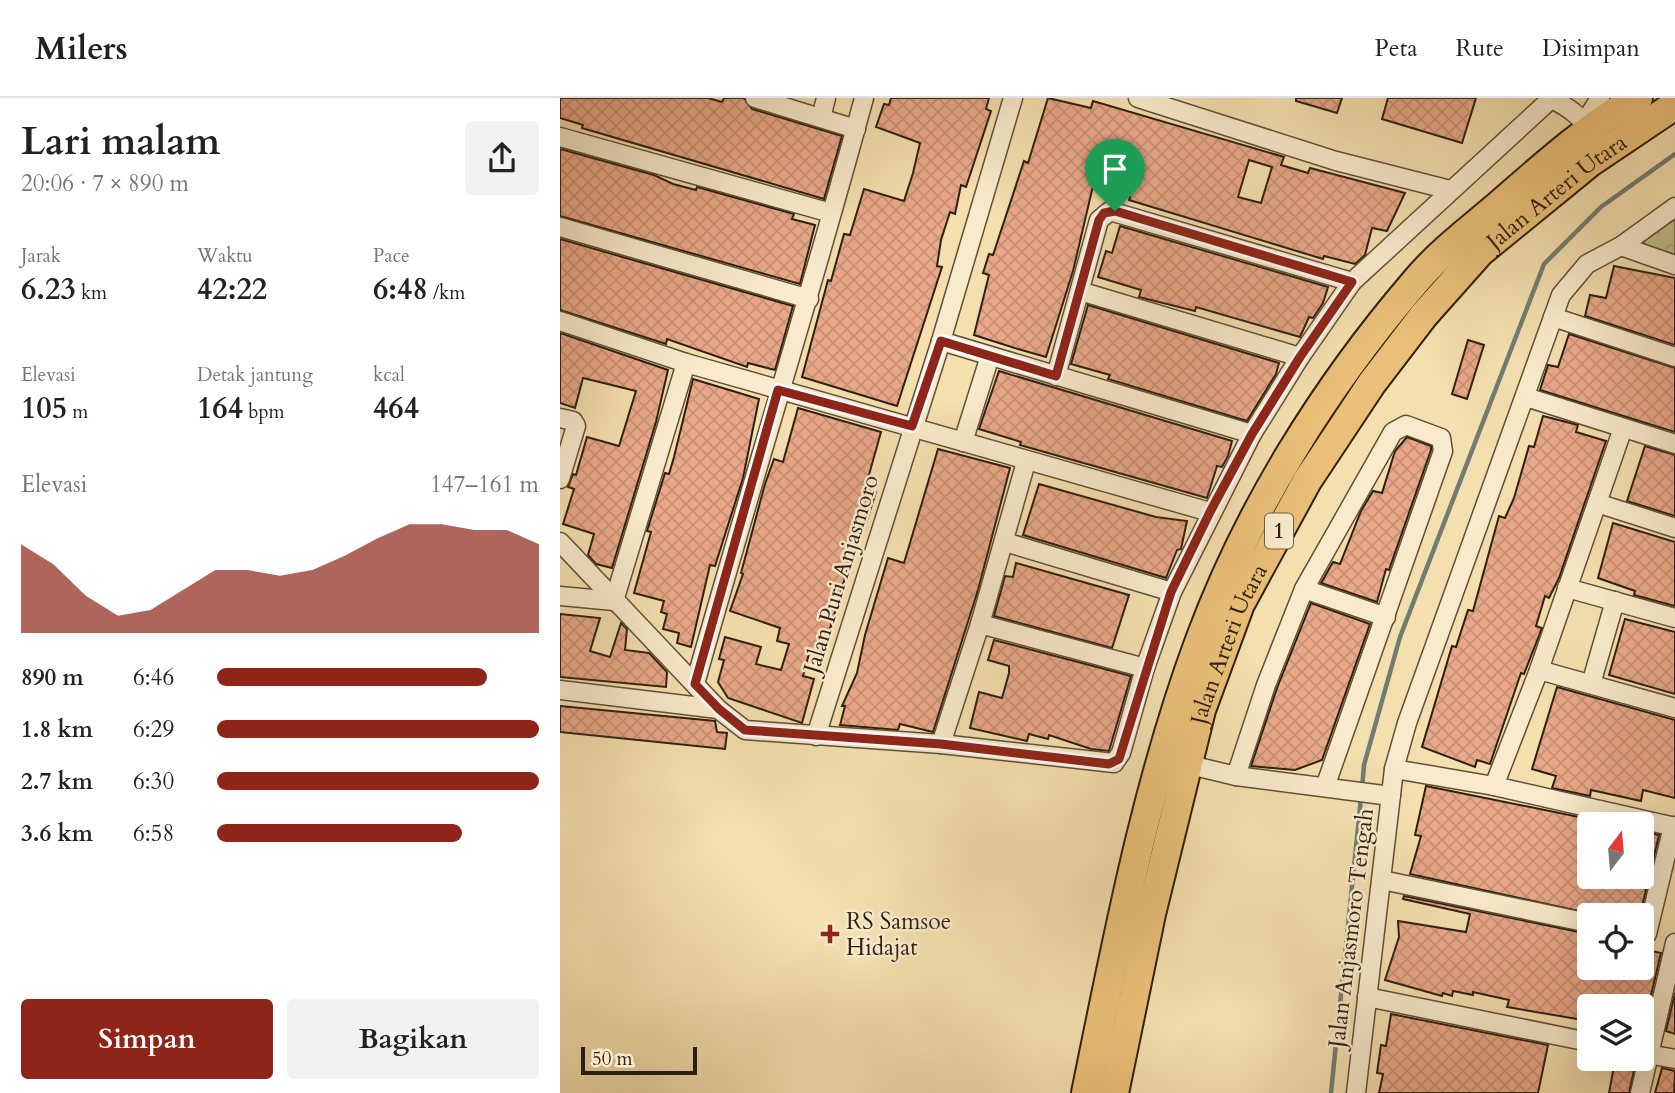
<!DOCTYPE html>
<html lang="id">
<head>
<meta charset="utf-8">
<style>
	:root { --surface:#fff; --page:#f2f2f2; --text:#222; --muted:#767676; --line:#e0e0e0; --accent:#8f2418 }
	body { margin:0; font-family:Cardo,serif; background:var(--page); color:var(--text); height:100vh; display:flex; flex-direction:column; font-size:26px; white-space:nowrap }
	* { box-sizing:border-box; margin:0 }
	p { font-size:23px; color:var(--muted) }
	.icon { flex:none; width:38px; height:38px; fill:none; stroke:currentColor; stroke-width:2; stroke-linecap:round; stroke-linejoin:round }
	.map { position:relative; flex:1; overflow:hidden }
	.details { display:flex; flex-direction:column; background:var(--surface); width:560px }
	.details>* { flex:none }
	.needle { width:46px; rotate:16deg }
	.fabs { position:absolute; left:1017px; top:714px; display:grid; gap:14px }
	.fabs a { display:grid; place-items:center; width:77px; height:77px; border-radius:7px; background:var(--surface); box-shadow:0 7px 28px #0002; font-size:35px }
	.scale { position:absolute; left:21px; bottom:18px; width:116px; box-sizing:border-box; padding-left:7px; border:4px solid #2f1f11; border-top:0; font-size:19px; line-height:24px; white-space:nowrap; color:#2f1f11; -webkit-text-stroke:5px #f8eacb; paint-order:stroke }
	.pin { position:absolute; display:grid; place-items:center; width:60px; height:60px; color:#fff; margin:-72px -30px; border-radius:50% 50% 50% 0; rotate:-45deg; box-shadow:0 0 7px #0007 }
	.pin .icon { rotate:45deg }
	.round { display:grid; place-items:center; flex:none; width:74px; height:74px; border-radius:7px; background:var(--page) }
	.summary { display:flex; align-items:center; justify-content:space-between; height:119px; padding:0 21px }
	h1 { font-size:38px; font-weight:600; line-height:52px }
	.metrics { display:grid; grid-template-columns:repeat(3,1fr); gap:10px; height:119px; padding:7px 21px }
	.metrics div { display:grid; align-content:center }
	.metrics b { font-size:30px; font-weight:600 }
	.metrics small { font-size:19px; font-weight:400 }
	.metrics p { font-size:19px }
	.chart { height:196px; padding:14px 21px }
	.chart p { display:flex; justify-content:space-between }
	.chart svg { width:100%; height:126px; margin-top:7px; fill:var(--accent); opacity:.7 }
	.action { display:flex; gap:14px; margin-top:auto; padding:14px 21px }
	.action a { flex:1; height:80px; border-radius:7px; background:var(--accent); color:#fff; font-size:28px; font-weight:600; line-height:80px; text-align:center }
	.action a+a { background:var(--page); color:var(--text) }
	ul { padding:0 21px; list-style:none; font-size:23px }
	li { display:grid; grid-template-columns:112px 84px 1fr; align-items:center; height:52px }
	li i { height:18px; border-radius:9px; background:var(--accent) }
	header { display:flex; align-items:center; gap:42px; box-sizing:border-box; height:98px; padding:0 35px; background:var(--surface); border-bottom:2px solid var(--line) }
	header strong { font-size:33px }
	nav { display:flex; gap:38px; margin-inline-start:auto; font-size:24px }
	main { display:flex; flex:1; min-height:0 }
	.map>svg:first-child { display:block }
	.park { fill:url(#park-crowns); stroke:#78704c; stroke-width:2 }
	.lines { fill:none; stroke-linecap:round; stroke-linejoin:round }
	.stream { stroke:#727c73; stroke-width:4.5 }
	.building { fill:url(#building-cross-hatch); stroke:#2f1f11; stroke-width:2; fill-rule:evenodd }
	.minor-casing { stroke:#604f38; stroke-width:21 }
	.trunk-casing { stroke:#2f1f11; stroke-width:32 }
	.minor { stroke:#f8eacb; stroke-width:18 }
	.trunk { stroke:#eac078; stroke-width:28 }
	.route-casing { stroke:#fff; stroke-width:14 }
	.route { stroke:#8f2418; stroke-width:9 }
	.poi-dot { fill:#8f2418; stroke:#f8eacb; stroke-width:2.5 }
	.labels { text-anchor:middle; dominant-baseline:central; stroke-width:5; stroke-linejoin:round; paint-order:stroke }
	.shield { fill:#f8eacb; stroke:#6b5c49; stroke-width:2 }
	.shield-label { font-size:21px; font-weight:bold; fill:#2f1f11 }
	.street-label { font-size:23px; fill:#2f1f11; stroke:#f8eacb }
	.poi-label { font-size:23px; fill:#2f1f11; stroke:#f8eacb; text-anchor:start }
</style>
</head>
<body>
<header>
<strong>Milers</strong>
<nav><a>Peta</a><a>Rute</a><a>Disimpan</a></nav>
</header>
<main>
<section class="details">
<div class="summary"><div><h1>Lari malam</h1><p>20:06 · 7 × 890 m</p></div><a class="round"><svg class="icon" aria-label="share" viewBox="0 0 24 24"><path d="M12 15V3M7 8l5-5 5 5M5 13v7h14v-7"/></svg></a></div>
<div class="metrics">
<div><p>Jarak</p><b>6.23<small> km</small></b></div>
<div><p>Waktu</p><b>42:22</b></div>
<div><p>Pace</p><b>6:48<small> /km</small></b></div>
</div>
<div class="metrics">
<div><p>Elevasi</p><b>105<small> m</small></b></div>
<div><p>Detak jantung</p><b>164<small> bpm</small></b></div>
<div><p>kcal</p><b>464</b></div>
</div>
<div class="chart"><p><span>Elevasi</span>147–161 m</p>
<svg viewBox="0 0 160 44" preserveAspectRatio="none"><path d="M0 44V13L10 20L20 31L30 38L40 36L50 29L60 22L70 22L80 24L90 22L100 17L110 11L120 6L130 6L140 8L150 8L160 13V44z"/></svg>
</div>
<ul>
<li><b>890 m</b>6:46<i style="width:84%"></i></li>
<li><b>1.8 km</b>6:29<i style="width:100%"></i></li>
<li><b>2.7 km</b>6:30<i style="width:100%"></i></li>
<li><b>3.6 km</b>6:58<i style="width:76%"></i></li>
</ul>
<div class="action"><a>Simpan</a><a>Bagikan</a></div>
</section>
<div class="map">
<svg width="1115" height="995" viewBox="0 0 1115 995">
	<defs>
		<pattern id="park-crowns" width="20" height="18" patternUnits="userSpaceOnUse" patternTransform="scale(1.75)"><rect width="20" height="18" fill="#c0c087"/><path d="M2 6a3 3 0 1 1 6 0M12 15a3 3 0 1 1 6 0" fill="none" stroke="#a5a574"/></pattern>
		<pattern id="building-cross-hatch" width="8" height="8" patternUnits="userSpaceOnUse" patternTransform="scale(1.75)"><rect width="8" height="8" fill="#e9a888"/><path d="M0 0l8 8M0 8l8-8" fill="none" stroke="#c89074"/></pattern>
	</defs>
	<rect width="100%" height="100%" fill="#f4dfaf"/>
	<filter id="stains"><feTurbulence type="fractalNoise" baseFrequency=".00286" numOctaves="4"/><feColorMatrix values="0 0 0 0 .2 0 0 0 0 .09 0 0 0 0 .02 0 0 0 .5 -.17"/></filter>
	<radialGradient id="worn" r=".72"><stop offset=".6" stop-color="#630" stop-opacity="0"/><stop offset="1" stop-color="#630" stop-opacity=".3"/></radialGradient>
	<!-- park -->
	<polygon class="park" points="1115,121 1115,157 1087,149 1083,143"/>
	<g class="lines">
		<!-- stream -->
		<g class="stream">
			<polyline points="802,691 804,667 840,539 984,166 1041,109 1115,56"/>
			<polyline points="771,995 801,700"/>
		</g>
	</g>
	<!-- building -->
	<g class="building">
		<polygon points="0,0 148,0 162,4 164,0 184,0 192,11 282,38 264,101 22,30 23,27 0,20"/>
		<polygon points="331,0 429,0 426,11 431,13 406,89 401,87 395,116 390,114 381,142 377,168 382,169 337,308 242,279 268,182 271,183 284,136 290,137 304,91 344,103 353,75 360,45 316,29 324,6 329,7"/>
		<path d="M488,0L531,10L533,3L724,59L721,67L748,75L750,70L845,95L827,133L812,130L805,157L795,166L764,158L763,161L569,102L570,99L533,88L513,173L486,259L458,251L414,237L429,177L423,175L429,156L433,157L464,63L468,65ZM689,62L712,69L701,105L678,99Z"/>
		<polygon points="736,0 782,0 777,15 736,3"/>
		<polygon points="828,0 916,0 902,45 822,21"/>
		<polygon points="0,51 94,77 113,86 136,92 137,89 234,116 232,121 255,127 240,186 0,118"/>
		<polygon points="560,128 768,189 763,205 753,220 749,219 740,239 636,209 635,213 579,199 581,192 538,179 546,153 552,155"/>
		<polygon points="0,141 233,208 215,272 188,265 187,269 107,241 106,246 0,212"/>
		<polygon points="1054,168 1115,180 1115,247 1025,218 1030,197 1046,200"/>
		<polygon points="528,207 719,265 716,276 687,323 548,281 550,277 511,266"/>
		<polygon points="0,235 108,272 96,324 52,470 36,466 28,457 34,436 3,426 14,391 8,389 13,376 16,377 27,339 59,348 76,293 23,280 15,310 0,305"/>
		<polygon points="1009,236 1115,270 1115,334 980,292 988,267 998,269"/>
		<polygon points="908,242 924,247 907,301 892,296"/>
		<polygon points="439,273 672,343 668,358 662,369 657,368 647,400 460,347 461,344 419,331"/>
		<polygon points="133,281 199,301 183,380 155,468 150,467 131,549 117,545 119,535 103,531 107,516 101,514 104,503 74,495 91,434 87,433 105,375 109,376 114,359"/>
		<polygon points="238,310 321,334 305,391 316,394 306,425 297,449 294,449 263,555 250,552 243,578 254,581 242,625 168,600 158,584 164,562 159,561 165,539 201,549 196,566 221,572 229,546 217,543 220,530 170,513 183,476 181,475 205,386 214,361 223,364"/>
		<polygon points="983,318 1018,327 1016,334 1046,343 999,480 989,500 985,498 976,528 982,530 964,576 961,575 930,666 917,662 915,669 862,649 892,548 896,549 908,512 913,513 939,418 945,420 954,400 969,348 974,349"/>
		<polygon points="847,339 871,348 871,352 829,472 826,471 817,504 761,485 773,464 780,466 801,413 813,393 822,395 835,353"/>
		<polygon points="1085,348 1115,357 1115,418 1067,403"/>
		<polygon points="378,351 450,370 418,492 373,634 340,626 338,632 280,627 285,608 282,608 297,575 305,537 328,460 344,465"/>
		<polygon points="479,386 596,419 627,423 621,451 617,452 606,480 463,437"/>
		<polygon points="1053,425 1115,444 1115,508 1074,497 1075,493 1038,480"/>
		<polygon points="456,465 569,497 552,550 434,518 445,478 453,479"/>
		<polygon points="751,505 810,526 762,662 735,672 691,668 717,590"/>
		<polygon points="0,516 40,520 30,553 50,559 61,525 67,531 65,552 89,555 107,574 106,589 0,579"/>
		<polygon points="1065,521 1115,534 1115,596 1049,577"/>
		<polygon points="434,542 571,578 549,653 531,651 489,637 488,641 469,636 467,643 410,630 419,594 442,600 449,575 449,568 428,562"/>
		<polygon points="997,589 1115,622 1115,700 1083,692 1081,703 1031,692 1030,698 992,690 996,678 972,671"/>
		<polygon points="0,608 155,623 157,634 167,635 165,651 0,634"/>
		<polygon points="866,688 1029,721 1029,779 1082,779 1082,733 1099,737 1080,817 1037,817 850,776 861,738 855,737"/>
		<polygon points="844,798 1029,836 1029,870 1070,873 1070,870 1082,870 1082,851 1101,855 1084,927 1082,926 1082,908 1029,908 1029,923 947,909 949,902 913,894 913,897 893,893 892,898 883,895 882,898 825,882 839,839 838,823 906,834 910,816 843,801"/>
		<polygon points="1115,895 1115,936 1106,933"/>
		<polygon points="831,916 988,947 978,995 819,995 823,976 817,975 821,947 826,948"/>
		<polygon points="1055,963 1075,968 1069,995 1049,995"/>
		<polygon points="1102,970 1115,973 1114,995 1095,995"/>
	</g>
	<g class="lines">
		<!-- minor casing -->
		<g class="minor-casing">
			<g id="minor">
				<polyline points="195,0 296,31"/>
				<polyline points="578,0 776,63 890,92"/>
				<path d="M989,0C1010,9 1023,20 1034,40"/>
				<polyline points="261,20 266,0"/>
				<polyline points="1025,24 1040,0"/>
				<polyline points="0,39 271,115"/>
				<polyline points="0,129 249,201"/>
				<polyline points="1061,148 1115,167"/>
				<polyline points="520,193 740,259"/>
				<polyline points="993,219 1115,259"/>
				<polyline points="0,223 126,265 650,414"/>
				<polyline points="381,243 692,336"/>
				<polyline points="496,278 539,122 550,113 792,184"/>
				<polyline points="966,299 1115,346"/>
				<polyline points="0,320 13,323 16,328 0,381"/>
				<polyline points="403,344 430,258"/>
				<polyline points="1037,405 1115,430"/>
				<polyline points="0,444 158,611 185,632 381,646 554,665 561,655 585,570 612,494 692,336 740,259 792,184 991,1"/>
				<polyline points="445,444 612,494"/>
				<polyline points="1007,490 1115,520"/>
				<polyline points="744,491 826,519"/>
				<polyline points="0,498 54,503 126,265"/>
				<polyline points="420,526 585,570"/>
				<polyline points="979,572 1115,610"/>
				<path d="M135,586C190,390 251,196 304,0"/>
				<polyline points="1031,586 1055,503"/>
				<polyline points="0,592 158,611"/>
				<polyline points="256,638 381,243 453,0"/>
				<polyline points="381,646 420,526 466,364"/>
				<polyline points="626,666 676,678 831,698"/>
				<polyline points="834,671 934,688 1115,729"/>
				<polyline points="676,678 706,587 744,491 833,334 846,327 881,340 883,353 765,689"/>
				<polyline points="934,688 979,572 1063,330"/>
				<polyline points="822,782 1029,825"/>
				<polyline points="1087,836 1113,728"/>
				<polyline points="807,899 1029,944"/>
				<polyline points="1082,955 1115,961"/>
				<polyline points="796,995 834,671 847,625 1001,197 1027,166 1061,148 1115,109"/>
				<polyline points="1080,995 1115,845"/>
			</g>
		</g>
		<!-- trunk casing -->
		<g class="trunk-casing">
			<g id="trunk">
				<path d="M526,995C557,844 586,687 640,542C688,412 765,289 855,184C879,155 910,132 938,108C985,67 1024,31 1078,0"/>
				<path id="s1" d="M554,995L591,816L641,612L680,506L747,383L812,285L864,217L920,154L1029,65L1115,7"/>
			</g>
		</g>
		<!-- minor -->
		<use href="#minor" class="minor"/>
		<!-- trunk -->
		<use href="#trunk" class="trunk"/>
	</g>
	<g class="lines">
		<!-- route casing -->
		<g class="route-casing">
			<polygon id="route" points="555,113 792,184 740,259 692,336 650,414 611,494 559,661 549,666 381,646 185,632 159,611 135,586 218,292 352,328 381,243 496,278 539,122 544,115"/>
		</g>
		<!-- route -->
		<use href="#route" class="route"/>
	</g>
	<!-- markers -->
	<path class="poi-dot" d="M266.5 825.5h7v7h7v7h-7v7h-7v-7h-7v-7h7z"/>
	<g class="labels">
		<!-- shield labels -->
		<rect class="shield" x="705" y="415.5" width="28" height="35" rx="5"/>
		<g class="shield-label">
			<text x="719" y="433">1</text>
		</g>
		<!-- street labels -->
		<g class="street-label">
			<text stroke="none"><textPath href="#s1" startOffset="1031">Jalan Arteri Utara</textPath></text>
			<text transform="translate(281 476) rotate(-73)">Jalan Puri Anjasmoro</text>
			<text stroke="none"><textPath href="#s1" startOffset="464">Jalan Arteri Utara</textPath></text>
			<text transform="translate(791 830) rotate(-83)">Jalan Anjasmoro Tengah</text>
		</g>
		<!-- poi labels -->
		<g class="poi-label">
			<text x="286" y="823">RS Samsoe<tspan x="286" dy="26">Hidajat</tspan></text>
		</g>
	</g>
	<rect width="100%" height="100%" filter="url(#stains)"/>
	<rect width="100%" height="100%" fill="url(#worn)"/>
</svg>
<div class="fabs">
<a><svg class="needle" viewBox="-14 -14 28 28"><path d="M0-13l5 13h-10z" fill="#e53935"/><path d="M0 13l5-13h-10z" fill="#767676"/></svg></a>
<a><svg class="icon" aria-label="locate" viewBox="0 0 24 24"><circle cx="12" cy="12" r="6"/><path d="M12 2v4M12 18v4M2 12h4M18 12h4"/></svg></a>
<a><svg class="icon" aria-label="layers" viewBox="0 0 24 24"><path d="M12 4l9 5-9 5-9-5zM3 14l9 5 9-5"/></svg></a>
</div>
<div class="scale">50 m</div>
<div class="pin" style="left:555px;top:113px;background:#1e9e55"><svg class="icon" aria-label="arrive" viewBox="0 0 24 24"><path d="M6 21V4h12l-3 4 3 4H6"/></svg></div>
</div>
</main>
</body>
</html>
